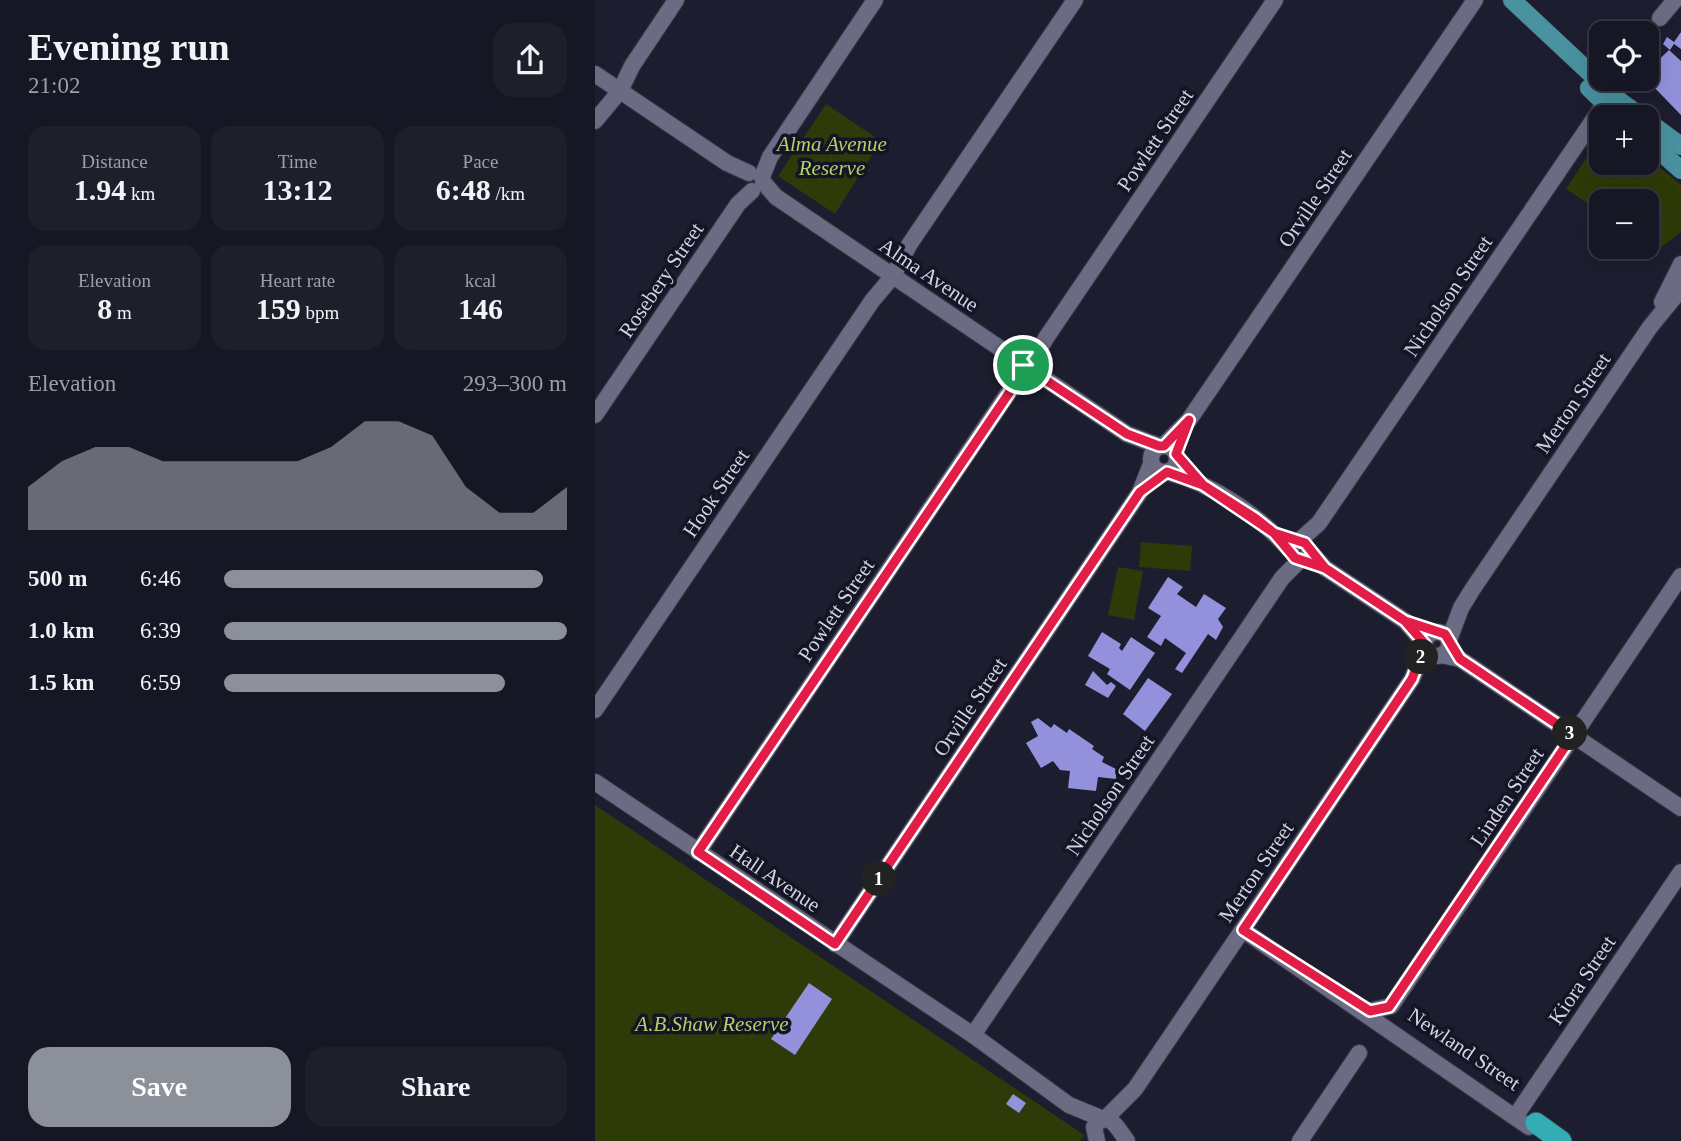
<!DOCTYPE html>
<html lang="en">
<head>
<meta charset="utf-8">
<style>
	:root { --surface:#161624; --page:#1f1f2c; --text:#f1f3f6; --muted:#9e9fa6; --line:#353541; --accent:#8c9099 }
	body { margin:0; font-family:Georgia,serif; background:var(--page); color:var(--text); height:100vh; display:flex; flex-direction:column; font-size:26px; white-space:nowrap }
	* { box-sizing:border-box; margin:0 }
	p { font-size:23px; color:var(--muted) }
	.icon { flex:none; width:38px; height:38px; fill:none; stroke:currentColor; stroke-width:2; stroke-linecap:round; stroke-linejoin:round }
	.map { position:relative; flex:1; overflow:hidden }
	.side { display:flex; flex-direction:column; background:var(--surface); width:595px }
	.side>* { flex:none }
	.buttons { position:absolute; left:994px; top:21px; display:grid; gap:14px }
	.buttons a { display:grid; place-items:center; width:70px; height:70px; border-radius:14px; background:var(--surface); box-shadow:0 7px 28px #0002,0 0 0 2px var(--line); font-size:35px }
	.pin { position:absolute; display:grid; place-items:center; width:60px; height:60px; color:#fff; margin:-30px; border:4px solid #fff; border-radius:50%; box-shadow:0 2px 7px #0007 }
	.km { position:absolute; width:35px; height:35px; margin:-18px; border-radius:50%; background:#222; color:#fff; font-size:19px; line-height:35px; text-align:center }
	.round { display:grid; place-items:center; flex:none; width:74px; height:74px; border-radius:21px; background:var(--page) }
	.overview { display:flex; align-items:center; justify-content:space-between; height:119px; padding:0 28px }
	h1 { font-size:38px; font-weight:700; line-height:52px }
	.metrics { display:grid; grid-template-columns:repeat(3,1fr); gap:10px; height:119px; padding:7px 28px }
	.metrics div { display:grid; align-content:center; border-radius:18px; background:var(--page); text-align:center }
	.metrics b { font-size:30px; font-weight:700 }
	.metrics small { font-size:19px; font-weight:400 }
	.metrics p { font-size:19px }
	.chart { height:196px; padding:14px 28px }
	.chart p { display:flex; justify-content:space-between }
	.chart svg { width:100%; height:126px; margin-top:7px; fill:var(--accent); opacity:.7 }
	.button { display:flex; gap:14px; margin-top:auto; padding:14px 28px }
	.button a { flex:1; height:80px; border-radius:21px; background:var(--accent); color:#fff; font-size:28px; font-weight:700; line-height:80px; text-align:center }
	.button a+a { background:var(--page); color:var(--text) }
	ul { padding:0 28px; list-style:none; font-size:23px }
	li { display:grid; grid-template-columns:112px 84px 1fr; align-items:center; height:52px }
	li i { height:18px; border-radius:9px; background:var(--accent) }
	main { display:flex; flex:1; min-height:0 }
	.map>svg:first-child { display:block }
	.green { fill:#2e3b08 }
	.building { fill:#9391dc }
	.lines { fill:none; stroke-linecap:round; stroke-linejoin:round }
	.minor-casing { stroke:#383848; stroke-width:18 }
	.major-casing { stroke:#383848; stroke-width:19 }
	.highway-casing { stroke:#383848; stroke-width:23 }
	.minor { stroke:#6b6b83; stroke-width:16 }
	.major { stroke:#4a92a0; stroke-width:18 }
	.highway { stroke:#34acb4; stroke-width:21 }
	.route-casing { stroke:#fff; stroke-width:14 }
	.route { stroke:#e11d48; stroke-width:9 }
	.labels { text-anchor:middle; dominant-baseline:central; stroke-width:7; stroke-linejoin:round; paint-order:stroke }
	.street-label { font-size:21px; fill:#d2d2e0; stroke:#141426 }
	.park-label { font-size:21px; font-style:italic; fill:#b1d167; stroke:#141426 }
</style>
</head>
<body>
<main>
<section class="side">
<div class="overview"><div><h1>Evening run</h1><p>21:02</p></div><a class="round"><svg class="icon" aria-label="share" viewBox="0 0 24 24"><path d="M12 15V3M7 8l5-5 5 5M5 13v7h14v-7"/></svg></a></div>
<div class="metrics">
<div><p>Distance</p><b>1.94<small> km</small></b></div>
<div><p>Time</p><b>13:12</b></div>
<div><p>Pace</p><b>6:48<small> /km</small></b></div>
</div>
<div class="metrics">
<div><p>Elevation</p><b>8<small> m</small></b></div>
<div><p>Heart rate</p><b>159<small> bpm</small></b></div>
<div><p>kcal</p><b>146</b></div>
</div>
<div class="chart"><p><span>Elevation</span>293–300 m</p>
<svg viewBox="0 0 160 44" preserveAspectRatio="none"><path d="M0 44V29L10 20L20 15L30 15L40 20L50 20L60 20L70 20L80 20L90 15L100 6L110 6L120 11L130 29L140 38L150 38L160 29V44z"/></svg>
</div>
<ul>
<li><b>500 m</b>6:46<i style="width:93%"></i></li>
<li><b>1.0 km</b>6:39<i style="width:100%"></i></li>
<li><b>1.5 km</b>6:59<i style="width:82%"></i></li>
</ul>
<div class="button"><a>Save</a><a>Share</a></div>
</section>
<div class="map">
<svg width="1086" height="1141" viewBox="0 0 1086 1141">
	<rect width="100%" height="100%" fill="#1d1d30"/>
	<!-- green -->
	<g class="green">
		<polygon points="231,104 286,141 240,214 183,176"/>
		<polygon points="1006,136 1006,163 1052,163 1052,157 1086,185 1086,232 1063,250 1052,243 1052,201 1006,201 1006,212 971,189"/>
		<polygon points="546,542 597,546 595,571 544,567"/>
		<polygon points="523,567 548,571 539,620 513,615"/>
		<polygon points="0,805 489,1135 485,1141 0,1141"/>
	</g>
	<!-- building -->
	<g class="building">
		<polygon points="1086,32 1086,49 1079,44 1075,50 1068,44 1072,37 1079,42"/>
		<polygon points="1074,50 1086,61 1086,115 1052,80 1052,71"/>
		<polygon points="573,577 588,587 582,594 601,607 609,594 631,608 623,619 628,627 621,640 613,634 587,673 580,669 591,653 570,638 566,646 552,637 566,616 553,608"/>
		<polygon points="507,632 526,644 524,648 527,651 536,637 560,653 535,690 512,674 515,669 493,656"/>
		<polygon points="498,671 512,685 516,682 521,686 513,698 490,685"/>
		<polygon points="553,678 577,694 550,731 528,714"/>
		<polygon points="443,718 456,728 459,724 472,733 474,729 499,746 497,749 509,757 507,762 521,769 521,779 503,777 501,791 473,788 475,771 465,770 458,761 446,768 431,743 443,736 436,722"/>
		<polygon points="214,983 237,999 200,1055 176,1039"/>
		<polygon points="418,1094 431,1103 424,1113 411,1104"/>
	</g>
	<g class="lines">
		<!-- minor casing -->
		<g class="minor-casing">
			<g id="minor">
				<polyline points="1065,18 1080,0"/>
				<polyline points="0,74 132,163 154,173"/>
				<polyline points="0,121 25,91 37,66 81,0"/>
				<polyline points="167,177 175,157 280,0"/>
				<polyline points="168,182 181,197 532,434 564,446"/>
				<polyline points="1067,302 1086,264"/>
				<polyline points="0,415 143,204 157,191"/>
				<polyline points="569,445 594,420 880,0"/>
				<circle cx="569" cy="459" r="13"/>
				<path d="M572,472C619,484 664,516 696,551"/>
				<polyline points="703,542 724,523 1016,94"/>
				<polyline points="714,551 730,568 810,621 830,644"/>
				<circle cx="842" cy="644" r="12"/>
				<polyline points="854,640 866,608 877,590 1055,327 1086,289"/>
				<polyline points="846,655 865,659 1086,808"/>
				<polyline points="0,710 277,301 298,276 314,245 480,0"/>
				<polyline points="0,782 378,1035 474,1105 508,1119"/>
				<polyline points="103,852 414,392 434,368 451,338 680,0"/>
				<polyline points="648,930 934,1127"/>
				<polyline points="240,944 545,492 556,464"/>
				<polyline points="775,1011 796,1006 1086,576"/>
				<polyline points="378,1035 687,578 705,560"/>
				<polyline points="924,1111 1086,872"/>
				<polyline points="510,1119 540,1089 817,679 830,647"/>
				<path d="M502,1141L499,1127C514,1108 523,1129 532,1141"/>
				<polyline points="705,1141 764,1053"/>
			</g>
		</g>
		<!-- major casing -->
		<g class="major-casing">
			<g id="major">
				<polyline points="917,0 1026,102 1047,117"/>
				<polyline points="994,88 1024,117"/>
				<polyline points="1052,121 1086,146"/>
				<polyline points="1052,140 1086,170"/>
			</g>
		</g>
		<!-- highway casing -->
		<g class="highway-casing">
			<polyline id="highway" points="941,1123 966,1141"/>
		</g>
		<!-- minor -->
		<use href="#minor" class="minor"/>
		<!-- major -->
		<use href="#major" class="major"/>
		<!-- highway -->
		<use href="#highway" class="highway"/>
	</g>
	<g class="lines">
		<!-- route casing -->
		<g class="route-casing">
			<polyline id="route" points="428,365 414,393 103,852 240,944 545,492 572,472 608,485 660,518 679,533 700,558 730,568 810,621 830,644 817,679 648,930 775,1011 794,1007 978,735 865,659 850,634 810,621 730,568 710,543 679,533 608,485 581,454 594,420 569,446 564,446 532,434 428,365"/>
		</g>
		<!-- route -->
		<use href="#route" class="route"/>
	</g>
	<g class="labels">
		<!-- street labels -->
		<g class="street-label">
			<text transform="translate(560 140) rotate(-56)">Powlett Street</text>
			<text transform="translate(720 198) rotate(-56)">Orville Street</text>
			<text transform="translate(334 275) rotate(34)">Alma Avenue</text>
			<text transform="translate(66 280) rotate(-56)">Rosebery Street</text>
			<text transform="translate(853 296) rotate(-56)">Nicholson Street</text>
			<text transform="translate(978 403) rotate(-56)">Merton Street</text>
			<text transform="translate(121 493) rotate(-56)">Hook Street</text>
			<text transform="translate(241 610) rotate(-56)">Powlett Street</text>
			<text transform="translate(375 707) rotate(-56)">Orville Street</text>
			<text transform="translate(515 795) rotate(-56)">Nicholson Street</text>
			<text transform="translate(912 797) rotate(-56)">Linden Street</text>
			<text transform="translate(661 872) rotate(-56)">Merton Street</text>
			<text transform="translate(180 878) rotate(34)">Hall Avenue</text>
			<text transform="translate(987 980) rotate(-56)">Kiora Street</text>
			<text transform="translate(869 1049) rotate(34)">Newland Street</text>
		</g>
		<!-- park labels -->
		<g class="park-label">
			<text x="237" y="144">Alma Avenue<tspan x="237" dy="24">Reserve</tspan></text>
			<text x="117" y="1024">A.B.Shaw Reserve</text>
		</g>
	</g>
</svg>
<div class="buttons">
<a><svg class="icon" aria-label="locate" viewBox="0 0 24 24"><circle cx="12" cy="12" r="6"/><path d="M12 2v4M12 18v4M2 12h4M18 12h4"/></svg></a>
<a>+</a>
<a>−</a>
</div>
<div class="pin" style="left:428px;top:365px;background:#1e9e55"><svg class="icon" aria-label="arrive" viewBox="0 0 24 24"><path d="M6 21V4h12l-3 4 3 4H6"/></svg></div>
<b class="km" style="left:284px;top:879px">1</b>
<b class="km" style="left:826px;top:657px">2</b>
<b class="km" style="left:975px;top:733px">3</b>
</div>
</main>
</body>
</html>
